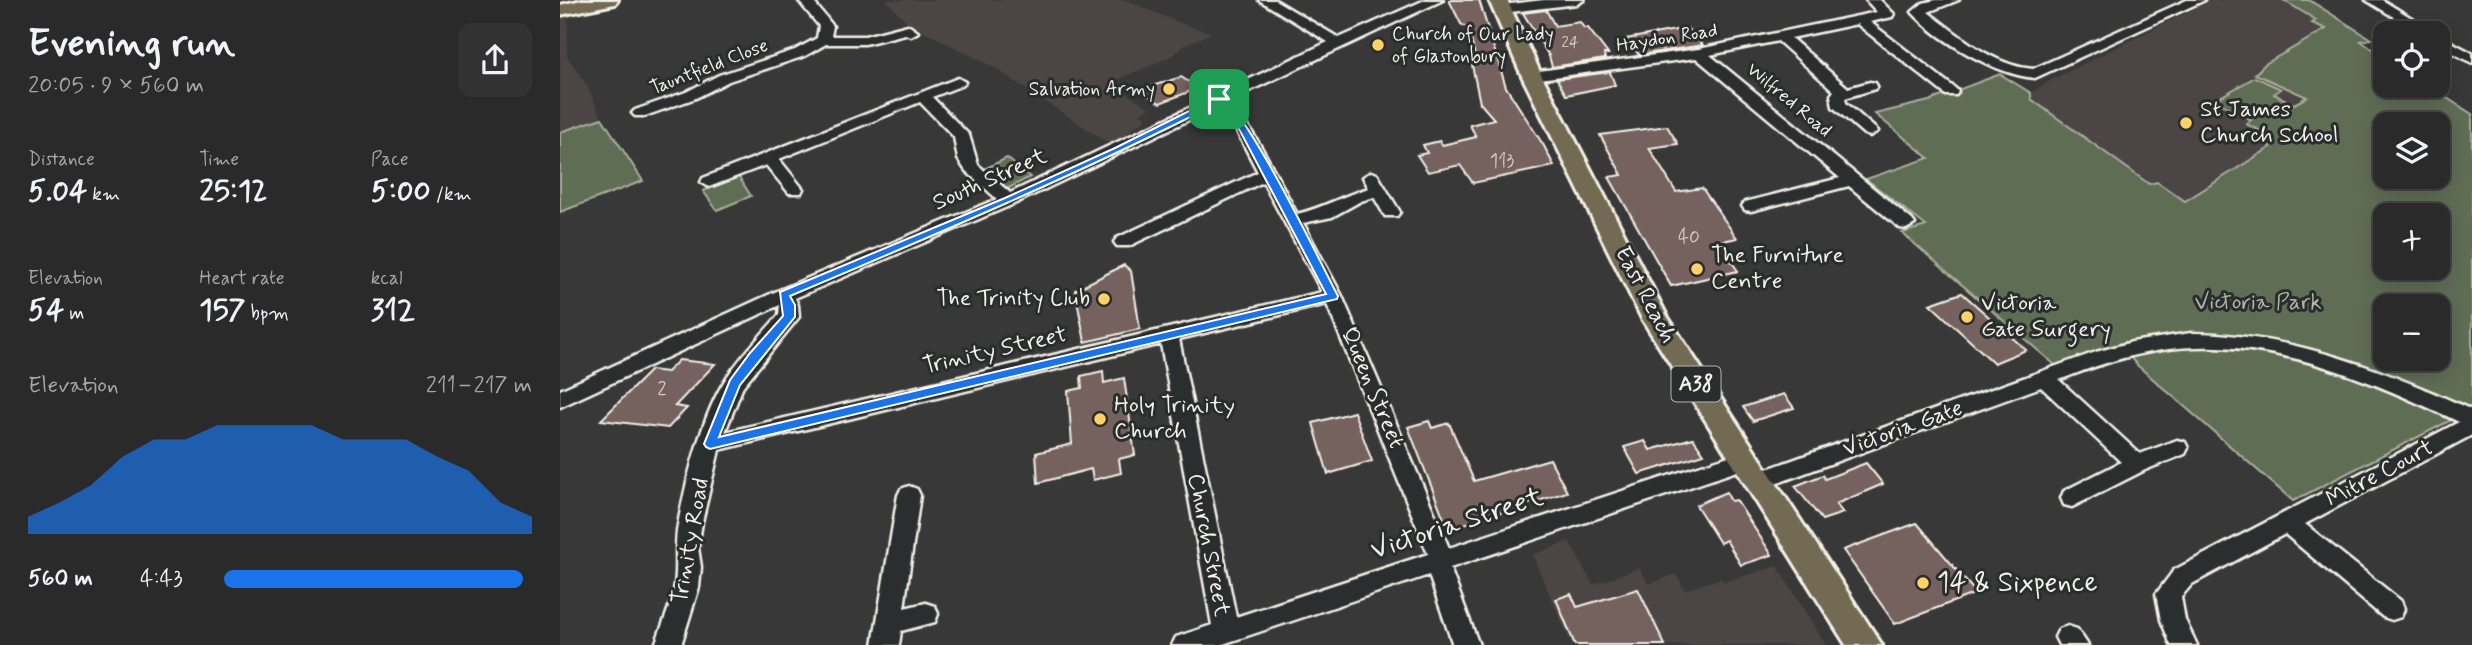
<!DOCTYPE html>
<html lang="en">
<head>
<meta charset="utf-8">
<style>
	:root { --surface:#2b2a2a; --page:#333232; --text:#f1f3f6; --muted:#a6a7a8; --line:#474647; --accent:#1a73e8 }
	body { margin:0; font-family:Mynerve,sans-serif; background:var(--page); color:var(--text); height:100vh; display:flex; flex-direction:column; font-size:26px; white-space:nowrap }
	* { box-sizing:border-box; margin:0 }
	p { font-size:23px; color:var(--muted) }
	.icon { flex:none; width:38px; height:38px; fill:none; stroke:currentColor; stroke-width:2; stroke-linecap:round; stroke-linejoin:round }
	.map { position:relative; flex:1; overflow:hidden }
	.sheet { display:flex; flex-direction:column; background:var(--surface); width:560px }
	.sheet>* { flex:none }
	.buttons { position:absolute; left:1813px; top:21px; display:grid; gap:14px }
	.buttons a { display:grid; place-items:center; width:77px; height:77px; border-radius:14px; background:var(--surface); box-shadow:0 4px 18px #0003,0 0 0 2px var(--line); font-size:35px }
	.pin { position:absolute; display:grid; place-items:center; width:60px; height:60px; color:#fff; margin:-30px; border-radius:14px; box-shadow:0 4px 10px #0006 }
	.round { display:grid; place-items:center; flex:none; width:74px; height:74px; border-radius:14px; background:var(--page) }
	.headline { display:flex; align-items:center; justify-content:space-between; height:119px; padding:0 28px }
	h1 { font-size:38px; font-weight:700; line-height:52px }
	.metrics { display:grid; grid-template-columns:repeat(3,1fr); gap:10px; height:119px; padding:7px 28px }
	.metrics div { display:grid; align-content:center }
	.metrics b { font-size:30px; font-weight:700 }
	.metrics small { font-size:19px; font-weight:400 }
	.metrics p { font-size:19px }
	.chart { height:196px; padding:14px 28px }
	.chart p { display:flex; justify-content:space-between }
	.chart svg { width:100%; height:126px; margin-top:7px; fill:var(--accent); opacity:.7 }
	ul { padding:0 28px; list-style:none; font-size:23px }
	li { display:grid; grid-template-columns:112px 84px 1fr; align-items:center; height:52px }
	li i { height:18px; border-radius:9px; background:var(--accent) }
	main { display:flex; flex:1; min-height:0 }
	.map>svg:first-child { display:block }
	.built { fill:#4b4544 }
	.green { fill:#616d54; stroke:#aaaf9e; stroke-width:2; fill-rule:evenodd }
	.building { fill:#74625f; stroke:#f4f1e8; stroke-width:2 }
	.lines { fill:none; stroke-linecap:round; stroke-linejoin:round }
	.minor-casing { stroke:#f4f1e8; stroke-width:5 }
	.major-casing { stroke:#f4f1e8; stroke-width:6 }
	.minor { fill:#2a2d2e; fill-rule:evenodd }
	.major { fill:#736b52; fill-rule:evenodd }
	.route { fill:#1a73e8; stroke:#fff; stroke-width:2; fill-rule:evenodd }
	.poi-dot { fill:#ffd166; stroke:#2a2d2e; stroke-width:2.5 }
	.labels { text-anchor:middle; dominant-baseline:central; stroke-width:6; stroke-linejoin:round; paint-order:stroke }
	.far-number-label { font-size:16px; fill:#d4cdc6 }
	.far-poi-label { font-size:19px; fill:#f4f1e8; stroke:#2a2d2e; text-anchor:start }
	.far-street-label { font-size:19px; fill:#f4f1e8; stroke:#2a2d2e }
	.number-label { font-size:19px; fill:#d4cdc6 }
	.shield { fill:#2a2d2e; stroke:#b7b6b0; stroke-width:2 }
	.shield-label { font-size:21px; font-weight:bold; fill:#f4f1e8 }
	.poi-label { font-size:23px; fill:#f4f1e8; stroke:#2a2d2e; text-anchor:start }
	.street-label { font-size:23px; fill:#f4f1e8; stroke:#2a2d2e }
	.park-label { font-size:23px; fill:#b2b6a5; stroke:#2a2d2e }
	.near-street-label { font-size:28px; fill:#f4f1e8; stroke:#2a2d2e }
	.near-poi-label { font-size:28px; fill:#f4f1e8; stroke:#2a2d2e; text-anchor:start }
</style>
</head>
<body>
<main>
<section class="sheet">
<div class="headline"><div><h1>Evening run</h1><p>20:05 · 9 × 560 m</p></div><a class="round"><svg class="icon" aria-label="share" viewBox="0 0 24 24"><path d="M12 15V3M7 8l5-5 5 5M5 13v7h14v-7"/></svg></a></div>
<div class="metrics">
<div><p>Distance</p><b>5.04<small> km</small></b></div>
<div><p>Time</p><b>25:12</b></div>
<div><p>Pace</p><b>5:00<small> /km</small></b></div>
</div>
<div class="metrics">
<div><p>Elevation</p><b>54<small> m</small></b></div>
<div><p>Heart rate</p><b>157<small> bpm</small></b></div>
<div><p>kcal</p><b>312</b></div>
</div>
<div class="chart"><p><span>Elevation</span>211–217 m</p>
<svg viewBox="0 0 160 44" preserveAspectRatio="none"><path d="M0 44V38L10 33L20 27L30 17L40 11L50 11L60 6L70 6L80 6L90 6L100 11L110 11L120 11L130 17L140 22L150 33L160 38V44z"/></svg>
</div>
<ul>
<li><b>560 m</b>4:43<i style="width:97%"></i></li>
</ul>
</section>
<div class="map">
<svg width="1912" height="645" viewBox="0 0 1912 645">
	<rect width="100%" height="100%" fill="#393838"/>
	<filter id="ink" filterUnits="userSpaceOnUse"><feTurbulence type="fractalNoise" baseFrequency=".0143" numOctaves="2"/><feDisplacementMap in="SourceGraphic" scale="14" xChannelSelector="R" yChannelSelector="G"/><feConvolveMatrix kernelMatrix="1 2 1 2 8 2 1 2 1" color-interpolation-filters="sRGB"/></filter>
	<g filter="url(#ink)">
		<!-- built -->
		<g class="built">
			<polygon points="326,0 566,0 620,23 652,33 623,46 612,56 550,83 590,108 580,113 586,117 582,122 551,145 435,68 348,23"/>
			<polygon points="1651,0 1749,0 1811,39 1801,41 1825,57 1825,74 1624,202 1597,182 1589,184 1471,99 1471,93 1491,80"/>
			<polygon points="8,15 7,56 27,86 42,118 0,132 0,16"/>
			<polygon points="1009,541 1033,585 1079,568 1089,584 1116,574 1125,590 1161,578 1164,582 1217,566 1266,645 1012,645 972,555"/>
		</g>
		<!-- green -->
		<g class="green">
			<path d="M1723,0H1749L1811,39L1801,41L1825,57V86H1868L1912,114V412L1897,417L1733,501L1577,365L1560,346L1496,366L1342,233L1366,226L1306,179L1369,158L1315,114L1369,101L1440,74L1471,93V99L1589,184L1597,182L1625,201L1711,147L1693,136L1699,130L1686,124L1691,120L1655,100L1695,77L1721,89L1714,94L1734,104L1747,97L1695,74L1705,64L1766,29L1752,23L1756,20ZM1825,124H1878V177H1825ZM1825,215H1878V268H1825ZM1825,306H1878V359H1825Z"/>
			<polygon points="42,118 83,181 0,212 0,132"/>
			<polygon points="447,158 470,177 447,189 426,168"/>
			<polygon points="179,177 191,196 157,210 143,191"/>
		</g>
		<!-- building -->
		<g class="building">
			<polygon points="889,0 919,0 946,87 984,146 994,166 913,183 900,165 868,172 857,155 867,153 863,145 880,141 882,145 916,137 910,125 934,119 920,103 912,65 917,64 908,28 901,24"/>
			<polygon points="986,10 995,26 1020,22 1024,28 1028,28 1048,54 1044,54 1045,59 992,67 989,56 963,13"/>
			<polygon points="1127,28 1143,45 1079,55 1066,39"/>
			<polygon points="1050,72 1055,85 1006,95 997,79"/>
			<polygon points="621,77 639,88 600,103 579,90"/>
			<polygon points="1107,126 1118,144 1089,148 1116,192 1142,188 1177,238 1158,242 1178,271 1111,286 1049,177 1062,175 1040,135"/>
			<polygon points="564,265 571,271 580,329 525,342 515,290"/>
			<polygon points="1402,293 1466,350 1434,363 1370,304"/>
			<polygon points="119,360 155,364 115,406 127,408 108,428 41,420 91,370 107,372"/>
			<polygon points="543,371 544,383 564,378 575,455 559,459 561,473 533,480 531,469 478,483 476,453 512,444 508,391 522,388 521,376"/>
			<polygon points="1224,394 1234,408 1193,421 1183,407"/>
			<polygon points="794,412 812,461 768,474 753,423"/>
			<polygon points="869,421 872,428 889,423 914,481 990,459 1007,492 888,529 848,427"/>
			<polygon points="1133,438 1144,454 1079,474 1064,447 1085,441 1090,450"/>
			<polygon points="1306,463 1323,484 1276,504 1283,513 1262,520 1235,486 1263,475 1265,479"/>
			<polygon points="1166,492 1171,501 1176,500 1212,555 1181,565 1166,540 1160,543 1136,505"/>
			<polygon points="1357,523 1416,593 1335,624 1283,550"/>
			<polygon points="1078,589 1105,645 1015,645 996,599 1011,594 1017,607"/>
		</g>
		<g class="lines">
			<!-- minor casing -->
			<g class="minor-casing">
				<g id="minor">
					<polygon points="238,0 252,0 273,26 271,36 305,36 348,25 358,32 351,36 345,34 305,44 266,44 245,56 169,81 136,98 85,116 75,116 72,113 75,110 126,92 159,75 235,50 257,38 259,26"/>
					<path d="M699,0H715L779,38L865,0H883L670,100C698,137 716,174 737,214C763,208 784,195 809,188L803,177L811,172L817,174L840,212L837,216H825L814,197L801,201L772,217L743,223L782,296L889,548L1187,450L1195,453L1198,459L1195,465L890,568L919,645H893L869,575L660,645H612L616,637L652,625L601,344L159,450L142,522L138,548L141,567L139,587L121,645H95C102,625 112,604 115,584C118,564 114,545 118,525C126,481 142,414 167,377C182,355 201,335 219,315L220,305L0,407V390L217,291L437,199L406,171L398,159L394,137L360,102L219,159L243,189L241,193H229L206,165L149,187L141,182L143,178L398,78L405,82L403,85L372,97L409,135L418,165L450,193L768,42ZM658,106L675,128L698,172L557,238L554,242L557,246H569L703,182L762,292L165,432L183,386L239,317L238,305L235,298L454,204ZM767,304L868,554L676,617L619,339Z"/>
					<polygon points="984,0 1024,0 1017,4 942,13 935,9 942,5"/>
					<polygon points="1306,0 1320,0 1334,14 1332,17 1310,22 1396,89 1398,92 1396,95 1386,95 1297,24 1231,38 1288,88 1310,82 1315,83 1317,86 1315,89 1285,98 1286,103 1318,131 1310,136 1304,134 1273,107 1271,95 1274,91 1218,41 1150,55 1352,220 1355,224 1346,229 1340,228 1289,186 1191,211 1185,210 1182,206 1185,202 1280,178 1136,58 972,80 965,76 972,72 1139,49 1317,12"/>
					<path d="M1376,0H1399L1368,12C1399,35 1433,66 1473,69L1627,0H1645L1475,78C1437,75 1378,41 1352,12L1363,3Z"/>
					<polygon points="1806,0 1822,0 1876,33 1860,33"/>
					<polygon points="1878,35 1912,53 1912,63 1878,45"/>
					<path d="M1631,333C1730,334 1822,369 1912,410V435L1745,524L1841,601L1844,609L1841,617L1832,620L1823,617L1725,534L1632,584L1621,597L1625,620L1637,645H1611L1601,620L1596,594L1614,570L1899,422C1807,379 1705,334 1602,350C1566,355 1532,367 1499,380L1580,454L1617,440L1625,442L1628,448L1625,454L1585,470L1512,507L1504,505L1501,498L1504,491L1561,462L1481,387L1201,489L1193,486L1190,480L1193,474L1536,352L1572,342Z"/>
					<polygon points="349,486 357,489 360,495 344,608 366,603 375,606 378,614 375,622 341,631 339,645 313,645 338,495 341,489"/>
					<polygon points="1508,626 1517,629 1528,645 1499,645 1495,637 1499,629"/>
				</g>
			</g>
			<!-- major casing -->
			<g class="major-casing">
				<g id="major">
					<polygon points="22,0 58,0 55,4 0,15 0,5"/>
					<polygon points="929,0 947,0 982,76 1107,316 1322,645 1286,645 1082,319 962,76"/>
				</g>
			</g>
			<!-- minor -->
			<use href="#minor" class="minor"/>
			<!-- major -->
			<use href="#major" class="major"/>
		</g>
	</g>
	<!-- route -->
	<path class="route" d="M659,96C686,107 760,262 778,296L777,299L150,449L146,447L144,444L170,380L190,353L223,316L220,292L445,198L555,148ZM658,103L678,127L766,294L159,437L180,385L235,317V305L230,296C375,235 519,174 658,103Z"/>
	<!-- markers -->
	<g class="poi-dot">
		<circle cx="818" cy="45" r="7"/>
		<circle cx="609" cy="89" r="7"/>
		<circle cx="1626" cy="123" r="7"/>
		<circle cx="1137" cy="269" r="7"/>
		<circle cx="544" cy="299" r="7"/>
		<circle cx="1407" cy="317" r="7"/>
		<circle cx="540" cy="419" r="7"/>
		<circle cx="1363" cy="583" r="7"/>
	</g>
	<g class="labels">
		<!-- far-number labels -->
		<g class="far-number-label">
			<text x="1010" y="42">24</text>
		</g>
		<!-- far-poi labels -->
		<g class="far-poi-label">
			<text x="832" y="34">Church of Our Lady<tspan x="832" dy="22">of Glastonbury</tspan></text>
			<text x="595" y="89" text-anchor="end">Salvation Army</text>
		</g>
		<!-- far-street labels -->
		<g class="far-street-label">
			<text transform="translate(1107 38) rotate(-9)">Haydon Road</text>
			<text transform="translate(149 67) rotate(-21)">Tauntfield Close</text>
			<text transform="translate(1229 100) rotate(40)">Wilfred Road</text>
		</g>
		<!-- number labels -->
		<g class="number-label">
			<text x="942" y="161">113</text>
			<text x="1129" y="237">40</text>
			<text x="102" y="389">2</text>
		</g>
		<!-- shield labels -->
		<rect class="shield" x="1111.5" y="366.5" width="49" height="35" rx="5"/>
		<g class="shield-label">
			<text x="1136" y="384">A38</text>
		</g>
		<!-- poi labels -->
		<g class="poi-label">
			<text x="1640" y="110">St James<tspan x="1640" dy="26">Church School</tspan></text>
			<text x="1151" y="256">The Furniture<tspan x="1151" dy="26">Centre</tspan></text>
			<text x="530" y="299" text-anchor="end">The Trinity Club</text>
			<text x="1421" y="304">Victoria<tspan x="1421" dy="26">Gate Surgery</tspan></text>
			<text x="554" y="406">Holy Trinity<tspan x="554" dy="26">Church</tspan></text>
		</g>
		<!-- street labels -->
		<g class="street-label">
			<text transform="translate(430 180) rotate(-24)">South Street</text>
			<text transform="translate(1085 295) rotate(62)">East Reach</text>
			<text transform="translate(435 351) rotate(-13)">Trinity Street</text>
			<text transform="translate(812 388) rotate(67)">Queen Street</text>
			<text transform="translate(1343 429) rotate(-20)">Victoria Gate</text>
			<text transform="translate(1820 474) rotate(-28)">Mitre Court</text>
			<text transform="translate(131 541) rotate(-80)">Trinity Road</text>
			<text transform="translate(648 545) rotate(79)">Church Street</text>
		</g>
		<!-- park labels -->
		<g class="park-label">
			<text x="1698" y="303">Victoria Park</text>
		</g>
		<!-- near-street labels -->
		<g class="near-street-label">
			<text transform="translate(897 524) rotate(-18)">Victoria Street</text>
		</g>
		<!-- near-poi labels -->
		<g class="near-poi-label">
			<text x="1377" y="583">14 &amp; Sixpence</text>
		</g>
	</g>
</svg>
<div class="buttons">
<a><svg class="icon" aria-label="locate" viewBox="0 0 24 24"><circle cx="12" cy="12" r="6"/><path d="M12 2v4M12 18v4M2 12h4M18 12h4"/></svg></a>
<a><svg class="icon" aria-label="layers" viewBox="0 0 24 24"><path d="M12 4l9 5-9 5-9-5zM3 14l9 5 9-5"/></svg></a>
<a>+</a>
<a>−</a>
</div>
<div class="pin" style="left:659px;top:99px;background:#1e9e55"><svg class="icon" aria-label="arrive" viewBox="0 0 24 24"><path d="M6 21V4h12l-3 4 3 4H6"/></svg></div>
</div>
</main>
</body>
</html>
